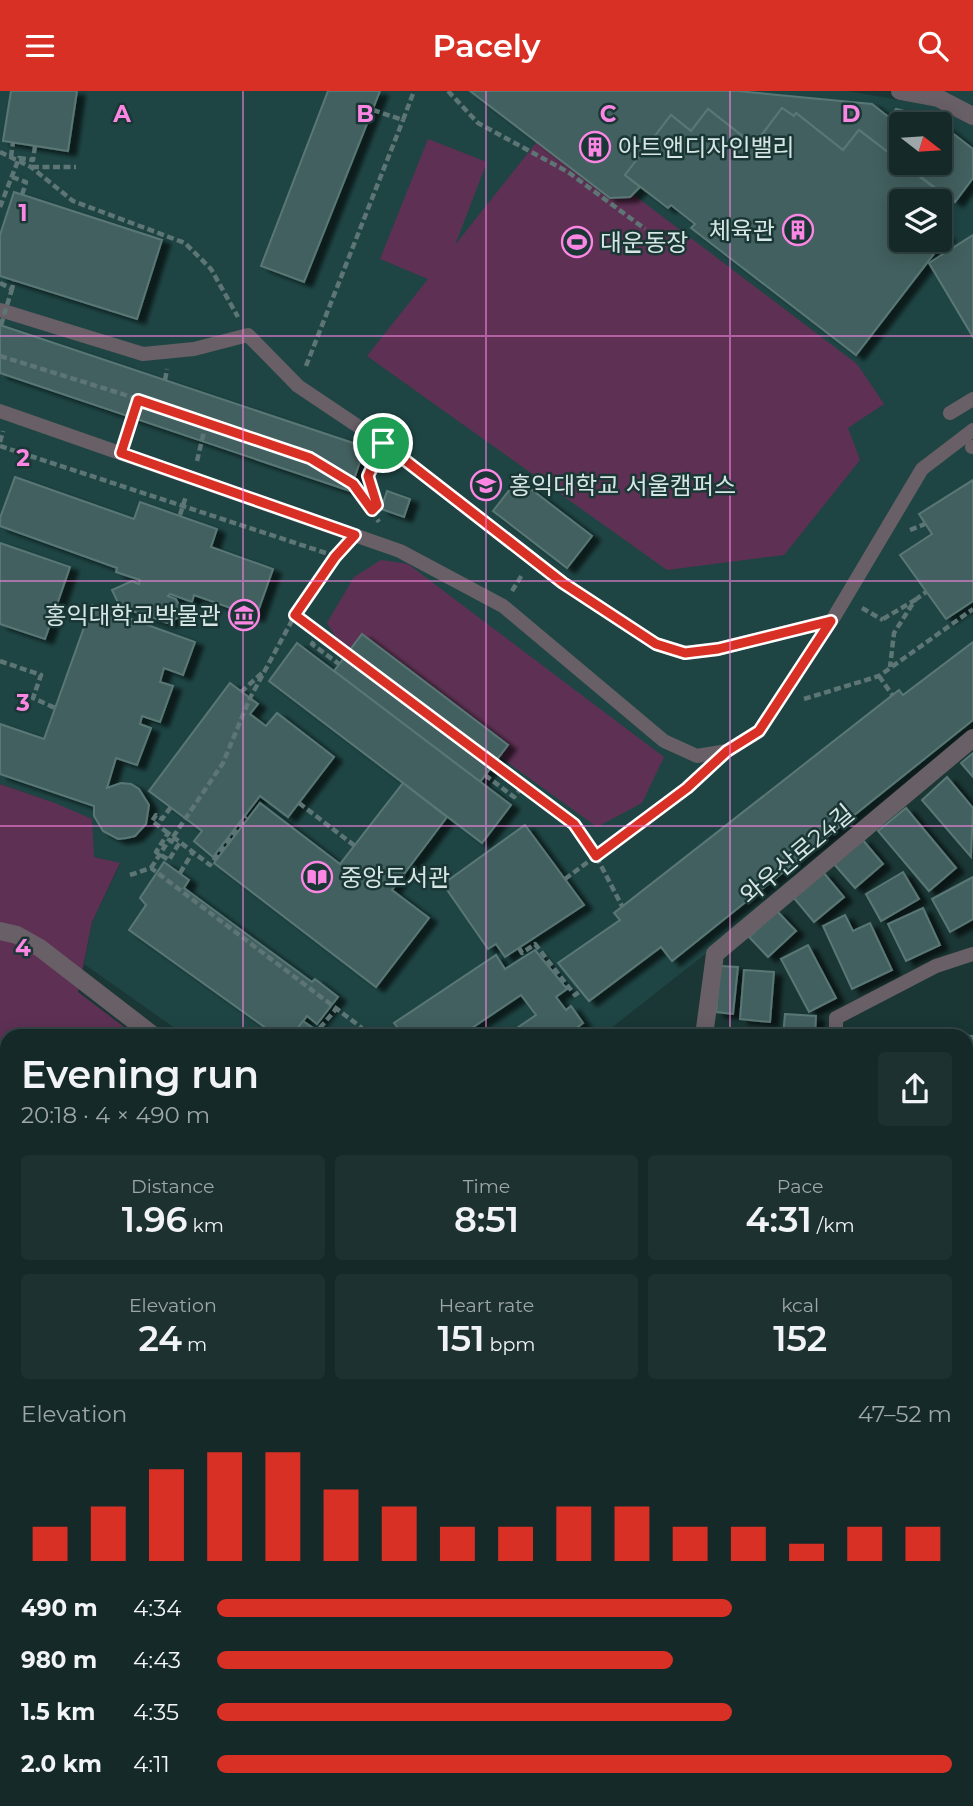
<!DOCTYPE html>
<html lang="en">
<head>
<meta charset="utf-8">
<style>
	:root { --surface:#142928; --page:#1d3130; --text:#f1f3f6; --muted:#9da6a8; --line:#334545; --accent:#d93025 }
	body { margin:0; font-family:Montserrat,"Noto Sans KR",sans-serif; background:var(--page); color:var(--text); height:100vh; display:flex; flex-direction:column; font-size:26px; white-space:nowrap }
	* { box-sizing:border-box; margin:0 }
	p { font-size:23px; color:var(--muted) }
	.icon { flex:none; width:38px; height:38px; fill:none; stroke:currentColor; stroke-width:2; stroke-linecap:round; stroke-linejoin:round }
	.map { position:relative; flex:1; overflow:hidden }
	.side { position:absolute; left:0px; top:938px; width:973px; height:777px; display:flex; flex-direction:column; background:var(--surface); border-radius:21px 21px 0 0; box-shadow:0 4px 18px #0003,0 0 0 2px var(--line) }
	.side>* { flex:none }
	.needle { width:46px; rotate:107deg }
	.controls { position:absolute; left:889px; top:21px; display:grid; gap:14px }
	.controls a { display:grid; place-items:center; width:63px; height:63px; border-radius:7px; background:var(--surface); box-shadow:0 4px 18px #0003,0 0 0 2px var(--line); font-size:35px }
	.pin { position:absolute; display:grid; place-items:center; width:60px; height:60px; color:#fff; margin:-30px; border:4px solid #fff; border-radius:50%; box-shadow:0 2px 7px #0007 }
	.round { display:grid; place-items:center; flex:none; width:74px; height:74px; border-radius:7px; background:var(--page) }
	.overview { display:flex; align-items:center; justify-content:space-between; height:119px; padding:0 21px }
	h1 { font-size:38px; font-weight:600; line-height:52px }
	.metrics { display:grid; grid-template-columns:repeat(3,1fr); gap:10px; height:119px; padding:7px 21px }
	.metrics div { display:grid; align-content:center; border-radius:7px; background:var(--page); text-align:center }
	.metrics b { font-size:35px; font-weight:600 }
	.metrics small { font-size:19px; font-weight:400 }
	.metrics p { font-size:19px }
	.chart { height:196px; padding:14px 21px }
	.chart p { display:flex; justify-content:space-between }
	.chart svg { width:100%; height:126px; margin-top:7px; stroke:var(--accent); stroke-width:6 }
	ul { padding:0 21px; list-style:none; font-size:23px }
	li { display:grid; grid-template-columns:112px 84px 1fr; align-items:center; height:52px }
	li i { height:18px; border-radius:9px; background:var(--accent) }
	header { display:flex; justify-content:space-between; align-items:center; height:91px; padding:0 21px; background:var(--accent); color:#fff; font-size:32px; font-weight:600 }
	.map>svg:first-child { display:block }
	.built { fill:#1e4544; fill-rule:evenodd }
	.green { fill:#5e3154 }
	.building { fill:#43615f; stroke:#597775; stroke-width:2; filter:url(#shadow) }
	.lines { fill:none; stroke-linecap:round; stroke-linejoin:round }
	.path { stroke:#5d7574; stroke-width:4.5; stroke-dasharray:7 3.5; stroke-linecap:butt }
	.service { stroke:#695f66; stroke-width:14 }
	.minor { stroke:#695f66; stroke-width:18 }
	.path-bridge { stroke:#5d7574; stroke-width:4.5; stroke-dasharray:7 3.5; stroke-linecap:butt }
	.route-casing { stroke:#fff; stroke-width:14 }
	.route { stroke:#d93025; stroke-width:9 }
	.grid { fill:none; stroke:#fc86e3; stroke-width:2; stroke-opacity:0.55 }
	.labels { text-anchor:middle; dominant-baseline:central; stroke-width:5; stroke-linejoin:round; paint-order:stroke }
	.poi-label { font-size:24px; fill:#d6e6e5; stroke:#1a3735; text-anchor:start }
	.street-label { font-size:24px; fill:#d6e6e5; stroke:#1a3735 }
	.grid-label { font-size:23px; text-anchor:middle; font-weight:bold; fill:#fc86e3; stroke:#1a3735; stroke-width:5; stroke-linejoin:round; paint-order:stroke }
</style>
</head>
<body>
<header><svg class="icon" aria-label="menu" viewBox="0 0 24 24"><path d="M4 6h16M4 12h16M4 18h16"/></svg>Pacely<svg class="icon" aria-label="search" viewBox="0 0 24 24"><circle cx="10" cy="10" r="6"/><path d="M15 15l6 6"/></svg></header>
<div class="map">
<svg width="973" height="1715" viewBox="0 0 973 1715">
	<defs>
		<filter id="shadow"><feDropShadow dx="8" dy="4.5" stdDeviation="2" flood-color="#0009"/></filter>
	</defs>
	<rect width="100%" height="100%" fill="#1a3735"/>
	<!-- built -->
	<g class="built">
		<path d="M0,0H847L934,15L973,32V638L709,860L601,945H186L84,873L92,831L120,773L94,766L55,712L0,693ZM901,33H940V72H901ZM901,110H940V149H901Z"/>
		<polygon points="940,0 973,0 973,20"/>
	</g>
	<!-- green -->
	<g class="green">
		<polygon points="547,38 857,273 884,313 848,337 860,369 784,464 667,479 367,265 428,188 380,168 428,48 487,71 455,154"/>
		<polygon points="381,469 408,473 664,666 642,712 597,736 337,548 327,532 354,486"/>
		<polygon points="0,693 55,712 92,728 94,766 120,772 92,831 78,901 136,945 7,945 7,1708 672,1708 676,1715 0,1715"/>
	</g>
	<!-- building -->
	<g class="building">
		<polygon points="11,0 77,0 68,60 3,50"/>
		<polygon points="328,0 380,0 304,191 261,175"/>
		<polygon points="470,0 737,0 872,13 890,27 896,18 933,27 973,58 973,87 955,111 902,72 940,72 940,33 901,33 901,71 859,39 843,59 796,22 794,25 782,17 754,54 708,18 691,40 671,24 625,84 640,96 630,106 610,107"/>
		<polygon points="782,17 794,25 796,22 843,59 859,39 942,103 936,110 901,110 901,149 940,149 940,140 947,146 856,264 691,137 695,133 671,114 668,117 625,84 671,24 691,40 708,18 754,54"/>
		<polygon points="14,101 162,149 137,228 0,185 0,144"/>
		<polygon points="973,144 973,246 929,172"/>
		<polygon points="0,234 365,356 350,400 0,282"/>
		<polygon points="15,386 134,428 140,411 217,438 211,456 273,478 256,526 194,504 192,511 170,503 168,505 176,508 184,524 167,532 120,516 112,499 132,490 139,493 140,489 116,481 117,477 0,435 0,427"/>
		<polygon points="518,388 592,445 567,477 493,420"/>
		<polygon points="973,389 973,510 946,528 900,464 932,443 919,423"/>
		<polygon points="387,400 410,408 404,426 381,418"/>
		<polygon points="0,452 70,476 45,548 0,533"/>
		<polygon points="92,514 195,551 183,584 164,577 160,591 173,595 160,631 142,625 140,633 151,637 137,674 116,667 107,697 121,692 131,693 139,698 149,714 146,733 135,745 127,747 118,748 103,740 94,725 94,715 0,683 0,633 44,648"/>
		<polygon points="362,543 508,654 480,691 334,580"/>
		<polygon points="973,551 973,629 672,870 661,856 589,910 558,872 620,829 614,822 899,599 903,604"/>
		<polygon points="297,552 511,714 482,752 269,590"/>
		<polygon points="230,592 258,613 250,623 266,635 277,622 334,666 288,726 260,705 213,766 194,750 202,740 149,700"/>
		<polygon points="973,662 973,686 961,672"/>
		<polygon points="947,686 973,717 971,766 922,709"/>
		<polygon points="403,692 447,726 392,799 429,827 376,896 214,772 260,712 340,773"/>
		<polygon points="906,717 956,777 929,800 878,740"/>
		<polygon points="525,734 584,814 505,866 496,853 488,858 443,793"/>
		<polygon points="862,748 883,773 855,797 834,773"/>
		<polygon points="164,771 189,789 184,797 312,891 315,888 338,906 317,933 307,925 292,945 277,945 129,839 146,814 140,807"/>
		<polygon points="823,781 844,806 814,831 793,806"/>
		<polygon points="903,781 919,808 881,830 866,803"/>
		<polygon points="973,786 973,828 950,841 932,808"/>
		<polygon points="923,817 940,854 906,870 888,833"/>
		<polygon points="777,820 796,840 768,866 749,846"/>
		<polygon points="845,824 853,840 870,832 892,879 852,898 823,835"/>
		<polygon points="808,854 836,907 809,921 781,868"/>
		<polygon points="535,859 567,898 556,906 566,919 571,915 583,932 566,945 505,945 536,924 521,904 460,945 404,945 394,932 496,864 505,878"/>
		<polygon points="720,875 738,876 733,923 716,921"/>
		<polygon points="744,879 774,881 770,931 740,928"/>
		<polygon points="785,923 816,925 815,945 783,945"/>
		<polygon points="303,930 325,945 308,945 297,938"/>
		<polygon points="717,941 757,944 757,945 717,945"/>
		<polygon points="917,941 973,945 973,987 966,987 966,945 917,945"/>
	</g>
	<g class="lines">
		<!-- path -->
		<g class="path">
			<polyline points="448,0 478,32 568,81 645,138"/>
			<polyline points="373,19 403,29 414,0"/>
			<polyline points="0,61 31,76 73,110 185,152 211,178 238,226"/>
			<polyline points="11,66 13,51"/>
			<polyline points="32,76 76,76"/>
			<polyline points="12,86 26,91 22,104"/>
			<polyline points="0,192 12,198 14,190"/>
			<polyline points="0,265 116,301 310,367 353,392 379,431"/>
			<polyline points="306,275 403,29"/>
			<polyline points="165,289 167,278"/>
			<polyline points="126,345 138,309"/>
			<polyline points="0,351 3,340"/>
			<polyline points="0,355 335,465"/>
			<polyline points="197,370 206,332"/>
			<polyline points="372,419 377,414 368,385 375,369"/>
			<polyline points="180,424 186,405"/>
			<polyline points="910,439 925,433"/>
			<polyline points="512,500 522,484"/>
			<polyline points="915,509 926,501"/>
			<polyline points="862,517 883,529"/>
			<polyline points="295,524 574,733 596,765 622,815"/>
			<polyline points="883,528 915,509 894,542 890,576"/>
			<polyline points="320,542 312,553 339,573"/>
			<polyline points="0,570 41,584 33,607 55,617"/>
			<polyline points="879,585 893,605"/>
			<polyline points="241,601 262,582"/>
			<polyline points="804,608 879,585 973,518"/>
			<polyline points="485,684 514,706 523,695"/>
			<polyline points="299,712 355,755"/>
			<polyline points="168,742 152,730 156,724 162,728 171,716"/>
			<polyline points="173,746 223,672 250,607 295,524 340,460"/>
			<polyline points="151,777 169,749 178,754 169,769 156,761 168,742 210,774 246,725"/>
			<polyline points="180,782 193,761"/>
			<polyline points="130,784 151,777 362,937"/>
			<polyline points="565,788 687,697 701,684"/>
			<polyline points="519,857 522,862 535,853 575,904 580,900"/>
			<polyline points="313,945 337,917"/>
			<polyline points="549,1708 551,1715"/>
			<polyline points="631,1708 632,1715"/>
			<polyline points="565,1715 583,1708"/>
		</g>
		<!-- service -->
		<g class="service">
			<polyline points="0,219 143,263 194,258 248,244 298,295 383,352 563,492 656,553 685,562 718,558 831,530"/>
			<polyline points="0,320 400,460 503,515 664,650 697,665 727,660 759,640 834,526 922,378 973,339"/>
			<polyline points="950,322 973,308"/>
			<polyline points="972,356 973,356"/>
			<polyline points="836,945 836,927 936,875 973,863"/>
			<polyline points="1,1027 7,1031"/>
			<polyline points="0,1195 7,1211"/>
			<polyline points="966,1285 973,1285"/>
			<polyline points="966,1672 973,1673"/>
		</g>
		<!-- minor -->
		<g class="minor">
			<polyline points="900,0 938,7 973,25"/>
			<polyline points="0,840 17,844 40,857 154,945"/>
			<polyline points="704,945 715,863 973,647"/>
			<polyline points="687,1708 691,1715"/>
		</g>
		<!-- path-bridge -->
		<g class="path-bridge">
			<polyline points="0,116 19,67 33,69 35,55"/>
			<polyline points="1,234 12,198"/>
		</g>
	</g>
	<g class="lines">
		<!-- route casing -->
		<g class="route-casing">
			<polygon id="route" points="138,309 310,367 353,393 372,419 377,414 368,385 383,352 563,492 656,553 685,562 718,558 831,530 759,640 727,660 687,697 596,765 574,733 295,524 335,466 355,444 121,362"/>
		</g>
		<!-- route -->
		<use href="#route" class="route"/>
	</g>
	<!-- grid -->
	<path class="grid" d="M243,0V945M486,0V945M730,0V945M0,245H973M0,490H973M0,735H973M0,980H7M966,980H973M0,1225H7M966,1225H973M0,1470H7M966,1470H973M243,1708V1715M486,1708V1715M730,1708V1715"/>
	<!-- icons -->
	<defs>
		<g id="building-ring" transform="scale(1.575)"><circle r="9.5" fill="#1a3735" stroke="#fc86e3" stroke-width="1.5"/><path d="M-4-6H4V6H1V3H-1V6H-4ZM-2.5-4.3h1.7v1.8h-1.7ZM.8-4.3h1.7v1.8H.8ZM-2.5-1h1.7V.8h-1.7ZM.8-1h1.7V.8H.8Z" fill="#fc86e3"/></g>
		<g id="stadium-ring" transform="scale(1.575)"><circle r="9.5" fill="#1a3735" stroke="#fc86e3" stroke-width="1.5"/><path d="M0-5a6.5 5 0 1 0 0 10a6.5 5 0 1 0 0-10ZM-3.5-1.8h7v3.6h-7Z" fill="#fc86e3"/></g>
		<g id="university-ring" transform="scale(1.575)"><circle r="9.5" fill="#1a3735" stroke="#fc86e3" stroke-width="1.5"/><path d="M0-5L7-2L0 1L-7-2ZM-4 1L0 2.5L4 1V4Q0 6-4 4Z" fill="#fc86e3"/></g>
		<g id="museum-ring" transform="scale(1.575)"><circle r="9.5" fill="#1a3735" stroke="#fc86e3" stroke-width="1.5"/><path d="M0-6L6-3V-2H-6V-3ZM-5-1h2V3h-2ZM-1-1h2V3h-2ZM3-1h2V3H3ZM-6 4H6V6H-6Z" fill="#fc86e3"/></g>
		<g id="library-ring" transform="scale(1.575)"><circle r="9.5" fill="#1a3735" stroke="#fc86e3" stroke-width="1.5"/><path d="M-6-4Q-3-5.5-.7-3.5V5Q-3 3-6 4ZM6-4Q3-5.5 .7-3.5V5Q3 3 6 4Z" fill="#fc86e3"/></g>
	</defs>
	<g fill-rule="evenodd">
		<use href="#building-ring" x="595" y="56"/>
		<use href="#building-ring" x="798" y="139"/>
		<use href="#stadium-ring" x="577" y="151"/>
		<use href="#university-ring" x="486" y="394"/>
		<use href="#museum-ring" x="244" y="524"/>
		<use href="#library-ring" x="317" y="786"/>
	</g>
	<g class="labels">
		<!-- poi labels -->
		<g class="poi-label">
			<text x="618" y="56">아트앤디자인밸리</text>
			<text x="775" y="139" text-anchor="end">체육관</text>
			<text x="600" y="151">대운동장</text>
			<text x="509" y="394">홍익대학교 서울캠퍼스</text>
			<text x="221" y="524" text-anchor="end">홍익대학교박물관</text>
			<text x="340" y="786">중앙도서관</text>
		</g>
		<!-- street labels -->
		<g class="street-label">
			<text transform="translate(797 763) rotate(-40)">와우산로24길</text>
		</g>
	</g>
	<g class="grid-label">
		<text x="122" y="31">A</text>
		<text x="365" y="31">B</text>
		<text x="608" y="31">C</text>
		<text x="851" y="31">D</text>
		<text x="23" y="130">1</text>
		<text x="23" y="375">2</text>
		<text x="23" y="620">3</text>
		<text x="23" y="865">4</text>
	</g>
</svg>
<div class="controls">
<a><svg class="needle" viewBox="-14 -14 28 28"><path d="M0-13l5 13h-10z" fill="#e53935"/><path d="M0 13l5-13h-10z" fill="#9da6a8"/></svg></a>
<a><svg class="icon" aria-label="layers" viewBox="0 0 24 24"><path d="M12 4l9 5-9 5-9-5zM3 14l9 5 9-5"/></svg></a>
</div>
<div class="pin" style="left:383px;top:352px;background:#1e9e55"><svg class="icon" aria-label="arrive" viewBox="0 0 24 24"><path d="M6 21V4h12l-3 4 3 4H6"/></svg></div>
<section class="side">
<div class="overview"><div><h1>Evening run</h1><p>20:18 · 4 × 490 m</p></div><a class="round"><svg class="icon" aria-label="share" viewBox="0 0 24 24"><path d="M12 15V3M7 8l5-5 5 5M5 13v7h14v-7"/></svg></a></div>
<div class="metrics">
<div><p>Distance</p><b>1.96<small> km</small></b></div>
<div><p>Time</p><b>8:51</b></div>
<div><p>Pace</p><b>4:31<small> /km</small></b></div>
</div>
<div class="metrics">
<div><p>Elevation</p><b>24<small> m</small></b></div>
<div><p>Heart rate</p><b>151<small> bpm</small></b></div>
<div><p>kcal</p><b>152</b></div>
</div>
<div class="chart"><p><span>Elevation</span>47–52 m</p>
<svg viewBox="0 0 160 44" preserveAspectRatio="none"><path d="M5 44V32M15 44V25M25 44V12M35 44V6M45 44V6M55 44V19M65 44V25M75 44V32M85 44V32M95 44V25M105 44V25M115 44V32M125 44V32M135 44V38M145 44V32M155 44V32"/></svg>
</div>
<ul>
<li><b>490 m</b>4:34<i style="width:70%"></i></li>
<li><b>980 m</b>4:43<i style="width:62%"></i></li>
<li><b>1.5 km</b>4:35<i style="width:70%"></i></li>
<li><b>2.0 km</b>4:11<i style="width:100%"></i></li>
</ul>
</section>
</div>
</body>
</html>
